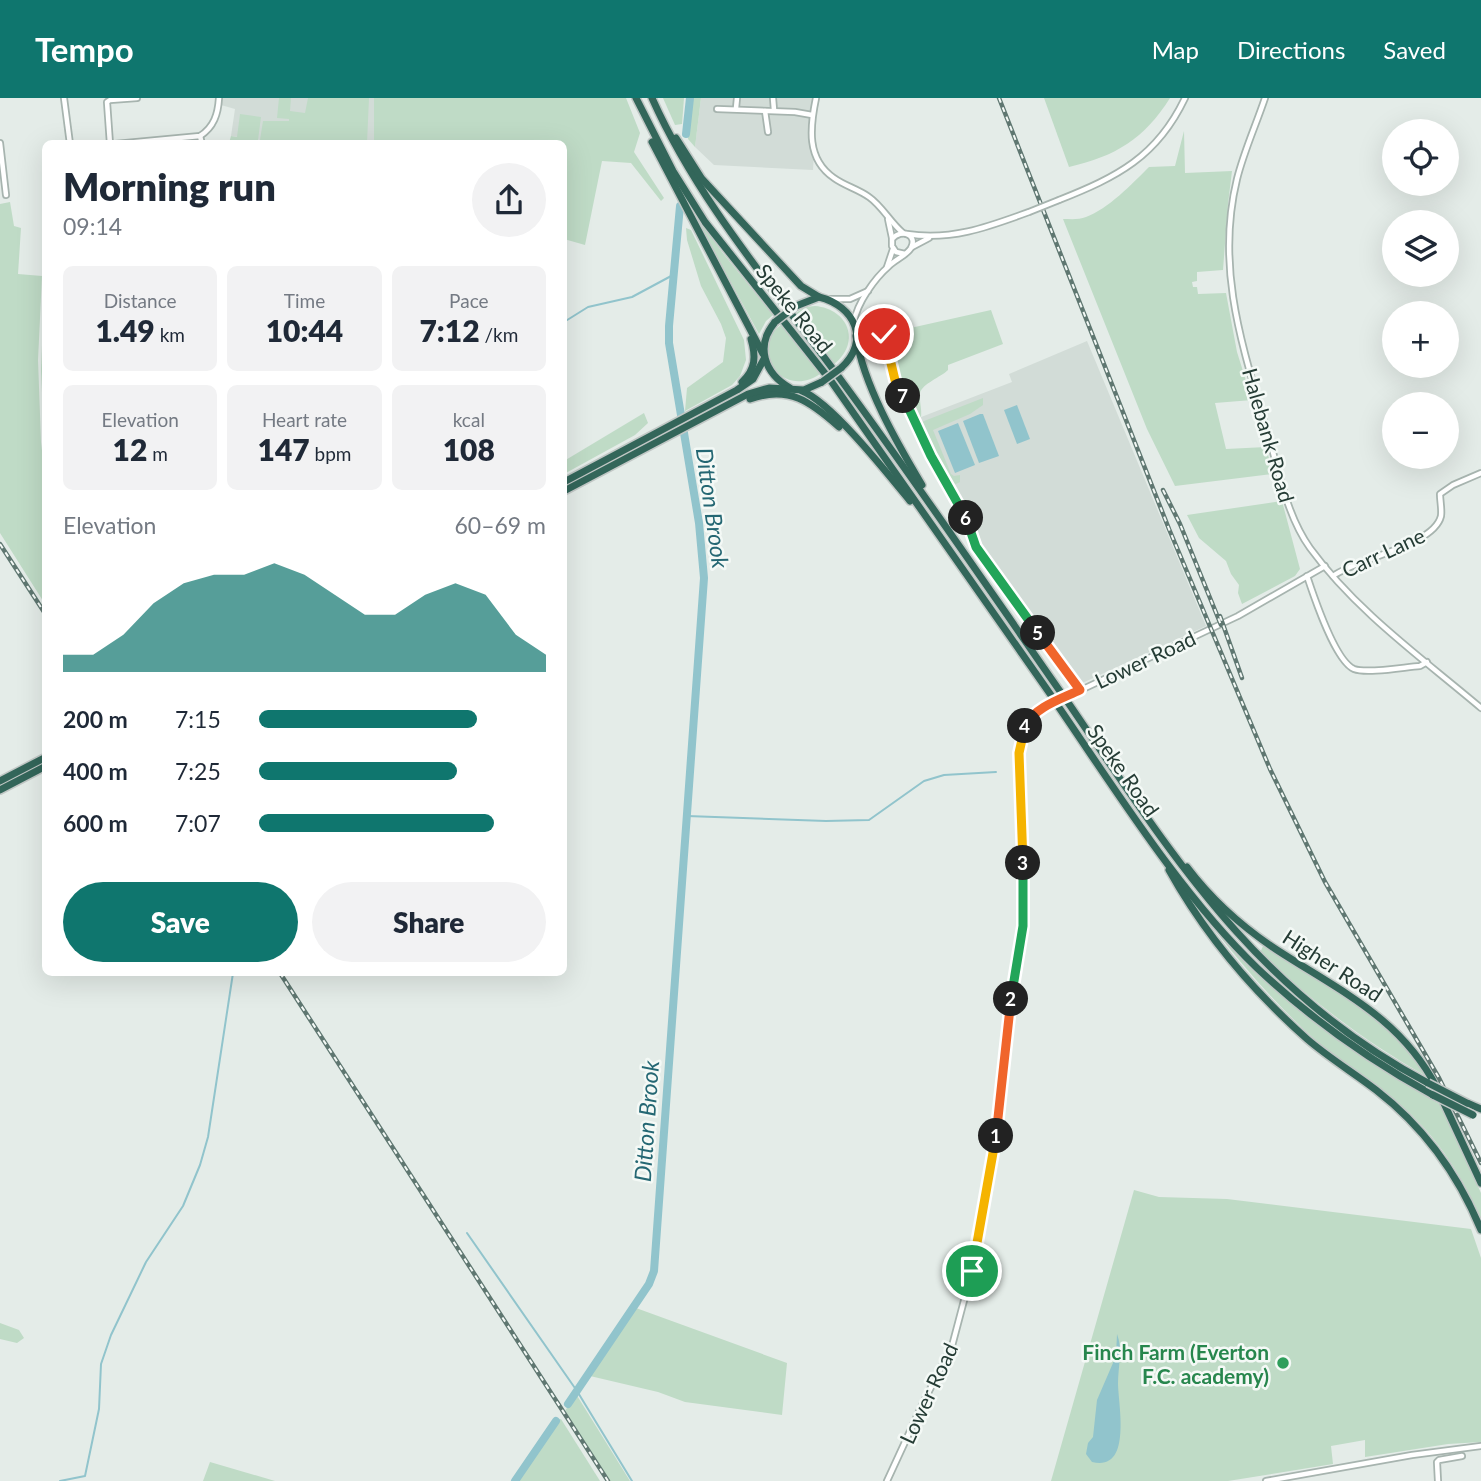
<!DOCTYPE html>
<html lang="en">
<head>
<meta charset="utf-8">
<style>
	:root { --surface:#fff; --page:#f2f2f3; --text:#1f2937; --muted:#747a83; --accent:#0f766e }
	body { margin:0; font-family:Lato,sans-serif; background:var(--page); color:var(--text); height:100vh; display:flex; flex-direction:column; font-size:26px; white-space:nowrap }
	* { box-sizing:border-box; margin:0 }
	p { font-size:23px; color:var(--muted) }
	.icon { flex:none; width:38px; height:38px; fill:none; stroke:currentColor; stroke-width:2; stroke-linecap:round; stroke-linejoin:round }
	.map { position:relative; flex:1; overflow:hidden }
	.details { position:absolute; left:42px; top:42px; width:525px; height:836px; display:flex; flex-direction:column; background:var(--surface); border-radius:10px; box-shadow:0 7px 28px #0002 }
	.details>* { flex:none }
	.buttons { position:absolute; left:1382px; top:21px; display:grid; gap:14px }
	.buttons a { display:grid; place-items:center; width:77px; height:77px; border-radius:50%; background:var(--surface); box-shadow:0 7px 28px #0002; font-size:35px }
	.pin { position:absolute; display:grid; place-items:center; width:60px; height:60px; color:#fff; margin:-30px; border:4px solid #fff; border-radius:50%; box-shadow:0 2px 7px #0007 }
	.km { position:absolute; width:35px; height:35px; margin:-18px; border-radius:50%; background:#222; color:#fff; font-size:19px; line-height:35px; text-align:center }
	.round { display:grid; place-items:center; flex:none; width:74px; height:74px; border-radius:37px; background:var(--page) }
	.head { display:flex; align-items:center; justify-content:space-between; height:119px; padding:0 21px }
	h1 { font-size:38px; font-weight:800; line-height:52px }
	.figures { display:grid; grid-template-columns:repeat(3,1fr); gap:10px; height:119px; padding:7px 21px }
	.figures div { display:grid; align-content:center; border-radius:10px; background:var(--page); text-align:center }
	.figures b { font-size:30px; font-weight:800 }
	.figures small { font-size:19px; font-weight:400 }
	.figures p { font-size:19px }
	.chart { height:196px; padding:14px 21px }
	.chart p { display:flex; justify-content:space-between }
	.chart svg { width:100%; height:126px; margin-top:7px; fill:var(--accent); opacity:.7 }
	.primary-button { display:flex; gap:14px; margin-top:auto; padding:14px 21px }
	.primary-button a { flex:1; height:80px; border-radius:42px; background:var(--accent); color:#fff; font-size:28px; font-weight:800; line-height:80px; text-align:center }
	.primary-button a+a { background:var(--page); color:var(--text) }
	ul { padding:0 21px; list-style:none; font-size:23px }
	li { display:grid; grid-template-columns:112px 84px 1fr; align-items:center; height:52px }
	li i { height:18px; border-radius:9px; background:var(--accent) }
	header { display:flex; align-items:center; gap:42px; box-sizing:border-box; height:98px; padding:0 35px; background:var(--accent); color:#fff }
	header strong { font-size:33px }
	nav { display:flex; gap:38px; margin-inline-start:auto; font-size:24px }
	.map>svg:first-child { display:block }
	.built { fill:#d2dcd7 }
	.green { fill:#bfdbc6 }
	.water { fill:#91c4cc }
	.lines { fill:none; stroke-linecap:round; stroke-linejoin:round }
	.stream { stroke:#91c4cc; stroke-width:2 }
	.river { stroke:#91c4cc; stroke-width:8 }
	.minor-casing { stroke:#a7b4af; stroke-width:8 }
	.highway-casing { stroke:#c2c8c6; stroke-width:10 }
	.minor { stroke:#fff; stroke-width:4.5 }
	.highway { stroke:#33665a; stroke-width:7 }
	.rail-casing { stroke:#5f7771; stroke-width:4.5 }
	.rail { stroke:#f4f9f6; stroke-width:2; stroke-dasharray:5; stroke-linecap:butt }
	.minor-bridge-casing { stroke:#a7b4af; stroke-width:8; stroke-linecap:butt }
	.highway-bridge-casing { stroke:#c2c8c6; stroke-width:10; stroke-linecap:butt }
	.minor-bridge { stroke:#fff; stroke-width:4.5 }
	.highway-bridge { stroke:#33665a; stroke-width:7 }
	.split-1-casing { stroke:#fff; stroke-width:14 }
	.split-2-casing { stroke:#fff; stroke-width:14 }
	.split-3-casing { stroke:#fff; stroke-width:14 }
	.split-4-casing { stroke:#fff; stroke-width:14 }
	.split-5-casing { stroke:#fff; stroke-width:14 }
	.split-6-casing { stroke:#fff; stroke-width:14 }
	.split-7-casing { stroke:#fff; stroke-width:14 }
	.split-8-casing { stroke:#fff; stroke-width:14 }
	.split-1 { stroke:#f5b400; stroke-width:9 }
	.split-2 { stroke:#f0652b; stroke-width:9 }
	.split-3 { stroke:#22a559; stroke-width:9 }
	.split-4 { stroke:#f5b400; stroke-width:9 }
	.split-5 { stroke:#f0652b; stroke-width:9 }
	.split-6 { stroke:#22a559; stroke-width:9 }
	.split-7 { stroke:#22a559; stroke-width:9 }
	.split-8 { stroke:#f5b400; stroke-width:9 }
	.leisure-dot { fill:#2e9e5b; stroke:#f4f9f6; stroke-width:2.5 }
	.labels { text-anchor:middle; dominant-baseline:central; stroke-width:5; stroke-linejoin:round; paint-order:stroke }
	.street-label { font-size:21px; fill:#253c35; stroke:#f4f9f6 }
	.leisure-label { font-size:21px; font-weight:bold; fill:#27864d; stroke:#f4f9f6; text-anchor:end }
	.water-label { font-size:23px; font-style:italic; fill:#246773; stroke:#f4f9f6 }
</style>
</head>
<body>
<header>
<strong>Tempo</strong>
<nav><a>Map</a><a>Directions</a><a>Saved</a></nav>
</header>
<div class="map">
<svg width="1481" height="1383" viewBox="0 0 1481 1383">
	<rect width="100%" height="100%" fill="#e4ece8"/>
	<!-- built -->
	<g class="built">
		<polygon points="222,0 374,0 374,45 288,45 289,24 260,42 231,38 235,11 221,7"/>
		<polygon points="701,0 820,0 816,18 813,72 714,67 695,49"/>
		<polygon points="1087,243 1206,528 1078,587 983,451 976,427 916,321 1012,284 1009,276"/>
	</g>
	<!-- green -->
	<g class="green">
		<polygon points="279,0 291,0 290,13 305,15 308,0 369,0 367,45 289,44 288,46 229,45 231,38 237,39 240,16 261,19 258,42 260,42 263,23 289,23 289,21 277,20"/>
		<polygon points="374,0 626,0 640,35 634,54 664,100 661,103 631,65 602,63 585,147 564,141 564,46 374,45"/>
		<polygon points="663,0 684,0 682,26 675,27"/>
		<polygon points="693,0 701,0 695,49 688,41"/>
		<path d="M1044,0H1170C1144,41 1116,58 1069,69Z"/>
		<path d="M1184,33L1185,75L1232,73L1228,106L1223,172L1197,174V183L1192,184L1193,189H1197L1198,196L1226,195L1237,254L1252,302L1215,305L1226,351L1266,349L1273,376L1175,388L1147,331L1063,121C1070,121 1079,122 1086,119C1108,111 1132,86 1149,69L1175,68Z"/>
		<polygon points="686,102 722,154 773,217 766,223 759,236"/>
		<polygon points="10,104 14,128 21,130 18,176 42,178 38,262 41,344 46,387 45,506 0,435 0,106"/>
		<polygon points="686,130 691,132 744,242 746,262 740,278 732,287 685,313 687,290 723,264 726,240 721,226 701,188 687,142"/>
		<polygon points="45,174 45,361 41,272"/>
		<path d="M815,208C849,211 861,245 834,266L796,215L805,209Z"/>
		<path d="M991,212L1003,246L948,267V272C941,279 922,286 920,295C919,302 922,311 921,319L916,321L899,283L888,235Z"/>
		<path d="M781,227L820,276C783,302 745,252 781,227Z"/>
		<polygon points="983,300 983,307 970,316 933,332 951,376 954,378 960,377 960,384 954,387 919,325"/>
		<polygon points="644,315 648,325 635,337 564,376 564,363"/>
		<polygon points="1282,403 1300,471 1295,478 1242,506 1238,495 1239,487 1231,476 1226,463 1199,440 1187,417"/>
		<path d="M1212,826L1274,889L1305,916L1366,962L1441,1007L1481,1095V1121C1464,1081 1438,1040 1405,1011C1378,987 1347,970 1320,946C1279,910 1244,870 1211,827Z"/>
		<path d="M1263,848C1323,885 1388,917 1426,978C1364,943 1312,903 1260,855Z"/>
		<polygon points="1134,1092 1159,1099 1227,1101 1471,1131 1481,1160 1481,1344 1448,1346 1365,1359 1365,1342 1331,1348 1333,1366 1228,1383 1051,1383"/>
		<polygon points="636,1210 787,1265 782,1317 685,1304 658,1294 590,1278"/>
		<polygon points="0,1225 19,1232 24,1240 17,1245 0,1241"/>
		<polygon points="576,1296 630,1383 610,1383 565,1313"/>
		<polygon points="561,1321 600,1383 515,1383 556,1323"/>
		<polygon points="210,1364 275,1383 203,1383"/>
	</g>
	<!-- water -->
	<g class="water">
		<polygon points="1017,307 1030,341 1017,346 1004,312"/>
		<polygon points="980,316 983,316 999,358 979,365 963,323"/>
		<polygon points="958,325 975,367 955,375 938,333"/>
		<path d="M1117,1236C1123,1251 1118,1269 1118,1285C1118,1306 1133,1374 1092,1364L1086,1356L1088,1345L1093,1339L1097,1302L1116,1258Z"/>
	</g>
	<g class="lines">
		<!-- stream -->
		<g class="stream">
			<polyline points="564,224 588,209 632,199 673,177"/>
			<polyline points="687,718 826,723 869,722 924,683 944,677 996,674"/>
			<polyline points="467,1135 577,1293 632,1383"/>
			<polyline points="60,1383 85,1378 99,1311 101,1266 111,1237 146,1164 183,1108 200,1067 208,1039 233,875"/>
		</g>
		<!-- river -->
		<g class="river">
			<polyline points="686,36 690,0"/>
			<polyline points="568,1306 649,1186 654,1173 704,480 699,425 669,245 669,228 680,108"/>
			<polyline points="515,1383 556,1323"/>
		</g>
		<!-- minor casing -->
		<g class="minor-casing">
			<g id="minor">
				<polyline points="64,0 70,46"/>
				<polyline points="773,0 774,12"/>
				<path d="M816,0C810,29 806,61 834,80C845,88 858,91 869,99C882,108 890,124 903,135"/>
				<path d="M1265,0C1256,27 1244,53 1237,81C1215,171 1243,250 1268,336C1279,374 1287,418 1310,450C1356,513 1422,560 1481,610"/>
				<polyline points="736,10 737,0"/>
				<polyline points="717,11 795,14 812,17"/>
				<polyline points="765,13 768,34"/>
				<polyline points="200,38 202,46"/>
				<polyline points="0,45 6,97"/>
				<polyline points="110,46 107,4 110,2 137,0"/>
				<path d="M115,46L200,38C214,29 218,16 219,0"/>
				<path d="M1059,102C1117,79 1157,59 1185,0"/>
				<polyline points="888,121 892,140"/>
				<path d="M907,136C951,143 988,129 1029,114"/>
				<polyline points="912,149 929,140"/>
				<polyline points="887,169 893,151"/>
				<polyline points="829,201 850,201 868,193"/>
				<polyline points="887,222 884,235 895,282 931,358 966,421 976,449 1080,592"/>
				<path d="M854,224C857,205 875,180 889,168C895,162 907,157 911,150C918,137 902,130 892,141V148L896,154L905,156"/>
				<path d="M1307,478C1314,499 1335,563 1354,571C1367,576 1405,569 1420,568L1427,564"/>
				<path d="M1333,478C1357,460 1434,448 1441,418C1442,411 1440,403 1440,396L1453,387L1481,375"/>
				<polyline points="887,1383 923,1305 952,1248 976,1157 997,1031 1008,926 1022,828 1024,767 1019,693 1020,646 1028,623 1047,608 1238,518 1325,468"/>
				<polyline points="1266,1383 1412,1357 1481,1348"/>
				<polyline points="1438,1383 1437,1364 1439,1362 1462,1358"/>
			</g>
		</g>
		<!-- highway casing -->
		<g class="highway-casing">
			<g id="highway">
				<polyline points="636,0 673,73 705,124 831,283 1053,600"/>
				<path d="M652,0C698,103 772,188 838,278C915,382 988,490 1062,596"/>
				<polyline points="676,40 702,81 801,188 819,199"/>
				<polyline points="652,44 763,256"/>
				<path d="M796,208L819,199C855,208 871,243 841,270"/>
				<path d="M775,224C755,248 764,275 790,290"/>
				<path d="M856,238C863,286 897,345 922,387"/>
				<path d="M742,284C756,271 756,258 751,241"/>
				<path d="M802,293C831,304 888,376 910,403"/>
				<path d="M750,301C789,287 811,304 839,329"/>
				<polyline points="564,384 737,292 753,281 764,261"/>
				<polyline points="564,393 748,296 769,290 804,292 822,284"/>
				<path d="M1067,603C1173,758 1256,894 1428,985"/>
				<path d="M1058,608C1117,694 1182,798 1257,870C1310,920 1369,962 1433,997"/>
				<polyline points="0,683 46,659"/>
				<polyline points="0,692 46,668"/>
				<path d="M1187,769C1212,802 1242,829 1277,852C1340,893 1401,920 1437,990"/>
				<path d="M1169,772C1204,835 1253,893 1307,941C1329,960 1354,975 1376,992C1424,1029 1458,1076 1481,1132"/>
				<polyline points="1442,1001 1481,1085"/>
				<polyline points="1467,1005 1481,1011"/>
			</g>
		</g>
		<!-- minor -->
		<use href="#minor" class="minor"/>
		<!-- highway -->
		<use href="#highway" class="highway"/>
		<!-- rail casing -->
		<g class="rail-casing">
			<g id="rail">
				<polyline points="999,0 1169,431 1270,671 1325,784 1439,980 1481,1065"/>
				<polyline points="1163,392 1180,426 1221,527"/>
				<polyline points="0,446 46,517"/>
				<polyline points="1220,518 1242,580"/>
				<polyline points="280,875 608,1383"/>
			</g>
		</g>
		<!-- rail -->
		<use href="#rail" class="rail"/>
		<!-- minor-bridge casing -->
		<g class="minor-bridge-casing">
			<polyline id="minor-bridge" points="1029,114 1059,102"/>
		</g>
		<!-- highway-bridge casing -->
		<g class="highway-bridge-casing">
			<g id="highway-bridge">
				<polyline points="775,224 796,208"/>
				<polyline points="822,284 841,270"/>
				<polyline points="1062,596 1067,603"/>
				<polyline points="1053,600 1058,608"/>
				<polyline points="1428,985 1467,1005"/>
				<polyline points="1433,997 1473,1017"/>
			</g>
		</g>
		<!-- minor-bridge -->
		<use href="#minor-bridge" class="minor-bridge"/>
		<!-- highway-bridge -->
		<use href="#highway-bridge" class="highway-bridge"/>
	</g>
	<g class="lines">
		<!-- split-1 casing -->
		<g class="split-1-casing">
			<polyline id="split-1" points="972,1173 996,1038"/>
		</g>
		<!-- split-2 casing -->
		<g class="split-2-casing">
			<polyline id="split-2" points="996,1038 1011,901"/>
		</g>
		<!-- split-3 casing -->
		<g class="split-3-casing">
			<polyline id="split-3" points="1011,901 1023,828 1023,765"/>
		</g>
		<!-- split-4 casing -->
		<g class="split-4-casing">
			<polyline id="split-4" points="1023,765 1019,655 1025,628"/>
		</g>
		<!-- split-5 casing -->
		<g class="split-5-casing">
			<path id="split-5" d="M1025,628C1035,609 1061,601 1080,592L1038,535"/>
		</g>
		<!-- split-6 casing -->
		<g class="split-6-casing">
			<polyline id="split-6" points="966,420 976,449 1038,535"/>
		</g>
		<!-- split-7 casing -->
		<g class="split-7-casing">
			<polyline id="split-7" points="903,298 931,358 966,420"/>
		</g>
		<!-- split-8 casing -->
		<g class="split-8-casing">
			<polyline id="split-8" points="884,236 895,282 903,298"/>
		</g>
		<!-- split-1 -->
		<use href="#split-1" class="split-1"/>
		<!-- split-2 -->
		<use href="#split-2" class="split-2"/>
		<!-- split-3 -->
		<use href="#split-3" class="split-3"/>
		<!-- split-4 -->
		<use href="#split-4" class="split-4"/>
		<!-- split-5 -->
		<use href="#split-5" class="split-5"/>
		<!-- split-6 -->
		<use href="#split-6" class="split-6"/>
		<!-- split-7 -->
		<use href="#split-7" class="split-7"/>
		<!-- split-8 -->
		<use href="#split-8" class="split-8"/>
	</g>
	<!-- markers -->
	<circle class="leisure-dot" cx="1283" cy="1265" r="7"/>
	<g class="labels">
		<!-- street labels -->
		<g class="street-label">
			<text transform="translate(795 210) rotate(51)">Speke Road</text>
			<text transform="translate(1269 337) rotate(74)">Halebank Road</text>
			<text transform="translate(1383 454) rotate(-25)">Carr Lane</text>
			<text transform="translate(1145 561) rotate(-25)">Lower Road</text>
			<text transform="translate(1124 672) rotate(55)">Speke Road</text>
			<text transform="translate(1333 867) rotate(33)">Higher Road</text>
			<text transform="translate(928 1295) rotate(-65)">Lower Road</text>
		</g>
		<!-- leisure labels -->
		<g class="leisure-label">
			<text x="1269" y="1253">Finch Farm (Everton<tspan x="1269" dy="24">F.C. academy)</tspan></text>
		</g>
		<!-- water labels -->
		<g class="water-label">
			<text transform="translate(713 410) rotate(82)">Ditton Brook</text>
			<text transform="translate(646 1023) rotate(-86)">Ditton Brook</text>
		</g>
	</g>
</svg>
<div class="buttons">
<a><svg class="icon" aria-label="locate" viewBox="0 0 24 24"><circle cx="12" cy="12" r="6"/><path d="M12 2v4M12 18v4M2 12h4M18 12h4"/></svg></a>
<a><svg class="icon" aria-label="layers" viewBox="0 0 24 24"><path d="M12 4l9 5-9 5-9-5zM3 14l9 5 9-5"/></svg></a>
<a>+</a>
<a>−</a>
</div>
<div class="pin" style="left:972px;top:1173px;background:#1e9e55"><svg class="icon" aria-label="arrive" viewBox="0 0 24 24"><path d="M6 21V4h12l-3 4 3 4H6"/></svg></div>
<div class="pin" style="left:884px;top:236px;background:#d93025"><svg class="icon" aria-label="check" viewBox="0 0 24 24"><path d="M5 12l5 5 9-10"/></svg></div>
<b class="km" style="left:996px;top:1038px">1</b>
<b class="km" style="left:1011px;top:901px">2</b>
<b class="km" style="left:1023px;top:765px">3</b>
<b class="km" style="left:1025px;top:628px">4</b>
<b class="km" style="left:1038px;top:535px">5</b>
<b class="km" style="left:966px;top:420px">6</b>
<b class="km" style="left:903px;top:298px">7</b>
<section class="details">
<div class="head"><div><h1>Morning run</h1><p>09:14</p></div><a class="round"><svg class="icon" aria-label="share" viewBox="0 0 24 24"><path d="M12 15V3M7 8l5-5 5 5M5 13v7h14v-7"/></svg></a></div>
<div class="figures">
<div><p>Distance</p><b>1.49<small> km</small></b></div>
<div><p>Time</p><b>10:44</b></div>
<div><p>Pace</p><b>7:12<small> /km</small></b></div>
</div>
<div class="figures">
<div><p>Elevation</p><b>12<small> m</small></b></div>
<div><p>Heart rate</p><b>147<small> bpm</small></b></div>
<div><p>kcal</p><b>108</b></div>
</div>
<div class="chart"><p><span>Elevation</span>60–69 m</p>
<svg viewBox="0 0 160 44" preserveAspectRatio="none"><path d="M0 44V38L10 38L20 31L30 20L40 13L50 10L60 10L70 6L80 10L90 17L100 24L110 24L120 17L130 13L140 17L150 31L160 38V44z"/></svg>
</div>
<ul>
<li><b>200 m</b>7:15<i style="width:76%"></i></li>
<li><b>400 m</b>7:25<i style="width:69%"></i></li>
<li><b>600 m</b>7:07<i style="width:82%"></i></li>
</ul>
<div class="primary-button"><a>Save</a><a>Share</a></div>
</section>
</div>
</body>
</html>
